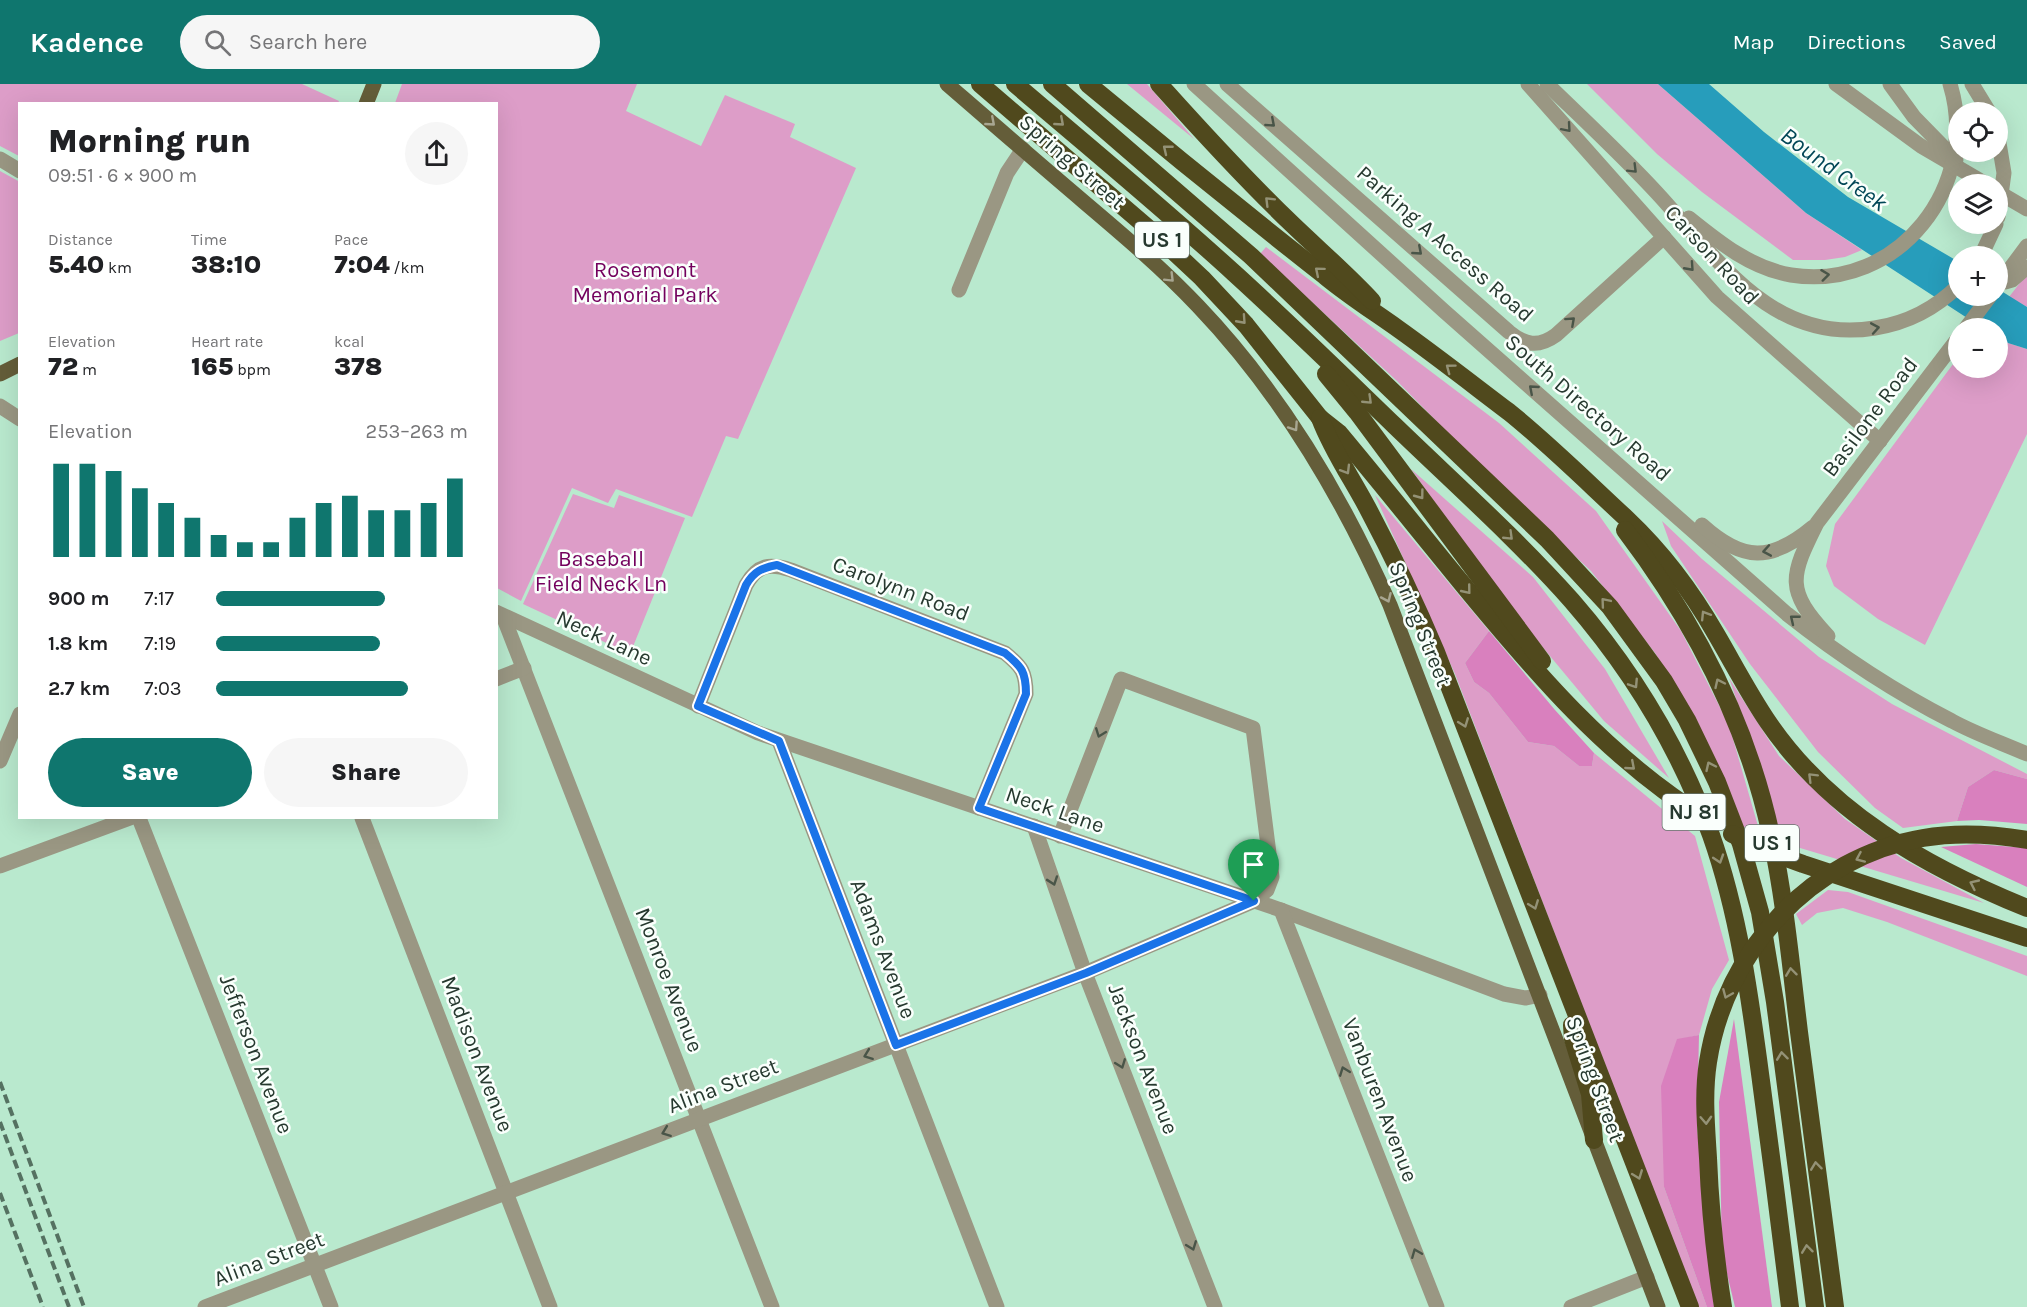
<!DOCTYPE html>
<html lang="en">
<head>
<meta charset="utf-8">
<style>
	:root { --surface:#fff; --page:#f6f6f6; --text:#202124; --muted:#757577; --accent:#0f766e }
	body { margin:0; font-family:Karla,sans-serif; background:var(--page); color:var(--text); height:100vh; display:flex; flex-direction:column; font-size:22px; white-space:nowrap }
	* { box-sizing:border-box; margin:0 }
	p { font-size:20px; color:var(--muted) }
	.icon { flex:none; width:33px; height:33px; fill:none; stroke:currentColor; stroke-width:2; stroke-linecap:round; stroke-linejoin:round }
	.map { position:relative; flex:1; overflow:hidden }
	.sheet { position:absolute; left:18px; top:18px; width:480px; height:717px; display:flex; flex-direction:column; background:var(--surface); border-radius:0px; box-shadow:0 6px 24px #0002 }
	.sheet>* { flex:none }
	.fabs { position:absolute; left:1948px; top:18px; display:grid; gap:12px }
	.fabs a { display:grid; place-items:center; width:60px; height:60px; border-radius:50%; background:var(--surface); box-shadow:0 6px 24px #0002; font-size:30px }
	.pin { position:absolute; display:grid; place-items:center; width:51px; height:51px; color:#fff; margin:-62px -26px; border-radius:50% 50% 50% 0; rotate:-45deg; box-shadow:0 0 6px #0007 }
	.pin .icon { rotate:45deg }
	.round { display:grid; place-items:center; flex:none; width:63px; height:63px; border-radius:32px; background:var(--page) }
	.head { display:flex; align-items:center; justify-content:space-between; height:102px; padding:0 30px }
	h1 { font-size:33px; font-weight:800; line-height:45px }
	.stats { display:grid; grid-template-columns:repeat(3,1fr); gap:9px; height:102px; padding:6px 30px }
	.stats div { display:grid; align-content:center }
	.stats b { font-size:26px; font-weight:800 }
	.stats small { font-size:16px; font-weight:400 }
	.stats p { font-size:16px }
	.chart { height:168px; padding:12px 30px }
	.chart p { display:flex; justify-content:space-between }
	.chart svg { width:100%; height:108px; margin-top:6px; stroke:var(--accent); stroke-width:6 }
	.button { display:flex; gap:12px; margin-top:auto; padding:12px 30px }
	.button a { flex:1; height:69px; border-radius:36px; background:var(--accent); color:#fff; font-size:24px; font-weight:800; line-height:69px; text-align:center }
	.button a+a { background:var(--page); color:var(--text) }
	ul { padding:0 30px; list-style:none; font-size:20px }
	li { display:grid; grid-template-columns:96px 72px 1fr; align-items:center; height:45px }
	li i { height:15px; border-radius:8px; background:var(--accent) }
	header { display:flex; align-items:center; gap:36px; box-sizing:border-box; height:84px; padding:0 30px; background:var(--accent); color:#fff }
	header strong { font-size:28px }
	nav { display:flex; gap:33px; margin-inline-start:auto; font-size:21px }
	.search { width:420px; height:54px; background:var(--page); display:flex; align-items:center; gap:15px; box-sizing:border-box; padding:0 21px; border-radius:33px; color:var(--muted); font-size:22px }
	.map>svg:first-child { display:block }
	.green { fill:#dd9dc8 }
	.forest { fill:#d980be }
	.water { fill:#279dbb }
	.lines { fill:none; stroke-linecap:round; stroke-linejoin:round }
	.minor { stroke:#9a9783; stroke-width:15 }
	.major { stroke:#645d39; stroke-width:15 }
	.highway { stroke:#50491d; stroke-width:18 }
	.rail { stroke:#557161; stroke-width:4; stroke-dasharray:9 4.5; stroke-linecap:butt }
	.oneway { stroke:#a8a691 }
	.oneway2 { stroke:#949276 }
	.oneway3 { stroke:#495548 }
	.route-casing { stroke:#fff; stroke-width:12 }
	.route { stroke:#1a73e8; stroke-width:8 }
	.labels { text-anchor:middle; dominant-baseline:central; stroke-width:5; stroke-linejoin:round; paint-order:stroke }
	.shield { fill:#fafffc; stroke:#66746c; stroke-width:1.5 }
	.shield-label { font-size:21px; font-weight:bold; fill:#26392f }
	.street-label { font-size:22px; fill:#26392f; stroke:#fafffc }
	.park-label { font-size:22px; fill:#73005d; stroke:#fafffc }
	.water-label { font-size:24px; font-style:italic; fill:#024757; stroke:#fafffc }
</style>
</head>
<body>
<header>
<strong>Kadence</strong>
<div class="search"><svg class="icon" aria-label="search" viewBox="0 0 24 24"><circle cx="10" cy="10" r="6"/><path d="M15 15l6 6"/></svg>Search here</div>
<nav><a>Map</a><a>Directions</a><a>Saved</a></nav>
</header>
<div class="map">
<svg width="2027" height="1223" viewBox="0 0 2027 1223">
	<rect width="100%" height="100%" fill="#b9e9ce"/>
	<!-- green -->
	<g class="green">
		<polygon points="0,0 302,0 339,17 338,20 20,20 19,72 0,62"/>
		<polygon points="402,0 637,0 626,27 701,62 725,11 795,40 790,53 856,84 738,355 726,352 692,433 616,405 608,419 572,404 521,517 497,504 496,20 395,19"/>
		<polygon points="1127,0 1147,0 1194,55"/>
		<polygon points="1587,0 1658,0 1806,129 1862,166 1845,173 1825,176 1793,176 1702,108 1657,70"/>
		<polygon points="0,87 20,98 19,249 0,257"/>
		<polygon points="1266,163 1499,339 1596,427 1681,547 1729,641 1760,749 1741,742 1705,654 1655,569 1591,487 1507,409 1397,297 1260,170"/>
		<polygon points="2026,191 2027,191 2027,223 2009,213"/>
		<polygon points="1998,253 2008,259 2027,265 2027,350 1925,561 1878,535 1834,502 1826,482 1835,440 1959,272 1959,284 1998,284"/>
		<polygon points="1411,385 1533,493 1605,585 1669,694 1604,637 1515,530"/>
		<polygon points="573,410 614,424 619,411 685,434 630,570 523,520"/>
		<polygon points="1375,411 1489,547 1465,579 1474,598 1489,609 1528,658 1554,662 1579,682 1592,682 1594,669 1695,752 1729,876 1712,905 1699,951 1677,956 1664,1103 1707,1223 1698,1223 1455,590"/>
		<polygon points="1662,437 1702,475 1819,573 1892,620 2027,690 2027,695 1994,686 1968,703 1957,737 1903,744 1875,724 1818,668 1750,580 1671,462"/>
		<polygon points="1729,594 1779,672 1845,735 1901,774 1984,819 1780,758 1773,722"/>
		<polygon points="1828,806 1848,808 2027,872 2027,892 1887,838 1843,824 1817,829 1802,841 1796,830"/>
	</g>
	<!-- forest -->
	<g class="forest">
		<polygon points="1489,547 1555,626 1594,669 1592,682 1579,682 1554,662 1528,658 1489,609 1474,598 1465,579"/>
		<polygon points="1994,686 2027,695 2027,740 1979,736 1957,737 1968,703"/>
		<polygon points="1976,760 2027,764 2027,803 1941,763"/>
		<polygon points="1734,935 1772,1223 1735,1223 1722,1169 1719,1018"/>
		<polygon points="1699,951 1697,1043 1714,1223 1707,1223 1664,1103 1661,1002 1677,955"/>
	</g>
	<!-- water -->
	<polygon class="water" points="1658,0 1709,0 1764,48 1848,113 1959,178 1959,212 1998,212 1998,205 2027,223 2027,265 2008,259 1998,253 1998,244 1981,243 1806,129"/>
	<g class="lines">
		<!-- minor -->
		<g class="minor">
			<path d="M1194,0L1444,227L1787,530C1839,571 1893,607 1952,637C1976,650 2002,659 2027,670"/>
			<path d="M1227,0L1509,248C1525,261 1538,264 1556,251L1664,153"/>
			<polyline points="1528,0 1717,213 1880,357"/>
			<path d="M1547,0C1584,36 1622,71 1657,109C1718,175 1772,261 1875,244C1907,239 1936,224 1959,201"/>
			<polyline points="1836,0 1921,62 1986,100"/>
			<polyline points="1890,0 1914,33 1956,76"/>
			<polyline points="1972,0 1989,28"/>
			<polyline points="1998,53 2004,89 1998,133"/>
			<polyline points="0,75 20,87"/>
			<polyline points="1998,108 2027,125"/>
			<path d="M1689,134C1720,159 1751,184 1791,191C1899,208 1981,101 1950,0"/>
			<polyline points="1981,172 1996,140"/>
			<polyline points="2005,198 2012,196 2027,183"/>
			<polyline points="1998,201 2027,162"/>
			<polyline points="959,206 1007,89 1023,65"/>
			<polyline points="1966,244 1990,212"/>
			<polyline points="0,322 20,335"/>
			<path d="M1702,441C1743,478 1771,478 1813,443"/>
			<polyline points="496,528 758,649 1281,826 1504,910 1526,914 1540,911"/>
			<polyline points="503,532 772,1223"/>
			<path d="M1828,552C1785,506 1790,493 1817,439L1959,253"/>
			<polyline points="496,595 524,584"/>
			<path d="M698,622L746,501C758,480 770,479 791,486L1005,569C1022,583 1026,588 1026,610L979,724"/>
			<polyline points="779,657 997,1223"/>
			<polyline points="0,677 20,630"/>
			<polyline points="139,734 331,1223"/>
			<polyline points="362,734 550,1223"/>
			<polyline points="1034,742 1085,889 1215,1223"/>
			<polyline points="0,782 130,734"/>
			<polyline points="1281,826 1437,1223"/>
			<polyline points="205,1223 1085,889 1254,817 1267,806 1272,793 1253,644 1121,595 1060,752"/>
			<polyline points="1571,1223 1647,1193"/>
		</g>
		<!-- major -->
		<g class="major">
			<path d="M947,0C992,39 1038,79 1084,118C1123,151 1162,184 1198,222C1281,309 1342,412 1390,521L1658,1223"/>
			<polyline points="366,20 374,0"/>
			<polyline points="0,290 20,280"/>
		</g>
		<!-- highway -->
		<g class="highway">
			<path d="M980,0L1155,150L1202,194L1246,241L1320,334L1339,349C1380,398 1420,448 1460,497C1533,586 1609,676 1708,736"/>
			<path d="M1015,0C1089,63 1163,124 1234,189C1288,238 1341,290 1394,341C1454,399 1517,455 1572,517C1632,586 1680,666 1711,751C1739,830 1750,914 1761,997C1771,1072 1781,1148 1790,1223"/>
			<polyline points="1052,0 1251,172 1547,455 1610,523 1664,597 1687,636 1717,698 1741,760 1760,828 1775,918 1815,1223"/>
			<path d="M1088,0C1166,65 1245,129 1325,192C1348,211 1373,227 1397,244C1435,271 1472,300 1509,328C1550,361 1588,399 1627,435C1662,468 1692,508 1716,550C1733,579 1749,610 1768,638C1830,729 1926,783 2027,824"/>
			<path d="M1159,0C1202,48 1246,96 1292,140C1319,166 1347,190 1372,217"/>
			<polyline points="1326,290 1357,328 1542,577"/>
			<path d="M1320,334C1332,366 1351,393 1367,423C1392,470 1415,518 1436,568L1690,1223"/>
			<path d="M1625,446C1694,537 1747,639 1771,751C1785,816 1791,883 1799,948C1811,1040 1823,1131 1835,1223"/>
			<polyline points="1732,750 1767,767 1803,780 2027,854"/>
			<polyline points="1572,941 1573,955 1590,1010 1594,1056"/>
			<path d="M1723,1223C1715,1173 1710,1124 1708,1074C1706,1042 1703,1010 1708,978C1725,867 1811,773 1923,754C1958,748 1992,750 2027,756"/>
		</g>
		<!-- rail -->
		<g class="rail">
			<polyline points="0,998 84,1223"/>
			<polyline points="0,1038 69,1223"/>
			<polyline points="0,1109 43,1223"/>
		</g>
	</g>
	<!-- one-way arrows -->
	<defs><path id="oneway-chevron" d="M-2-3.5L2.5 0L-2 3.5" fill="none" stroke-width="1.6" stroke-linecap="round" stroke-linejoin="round" transform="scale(1.5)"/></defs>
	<g class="oneway">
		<use href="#oneway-chevron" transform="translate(991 38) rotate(41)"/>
		<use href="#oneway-chevron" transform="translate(1170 194) rotate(45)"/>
		<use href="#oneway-chevron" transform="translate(1294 343) rotate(56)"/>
		<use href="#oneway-chevron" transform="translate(1387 514) rotate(66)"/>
	</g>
	<g class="oneway2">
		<use href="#oneway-chevron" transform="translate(1060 38) rotate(41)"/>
		<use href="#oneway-chevron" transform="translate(1167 65) rotate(-141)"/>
		<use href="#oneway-chevron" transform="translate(1269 117) rotate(-135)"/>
		<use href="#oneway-chevron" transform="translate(1319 187) rotate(-140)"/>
		<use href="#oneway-chevron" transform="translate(1242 236) rotate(48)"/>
		<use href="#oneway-chevron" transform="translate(1450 284) rotate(-143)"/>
		<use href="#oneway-chevron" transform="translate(1368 316) rotate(44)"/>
		<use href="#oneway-chevron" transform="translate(1346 386) rotate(59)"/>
		<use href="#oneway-chevron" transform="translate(1420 411) rotate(53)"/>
		<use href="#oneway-chevron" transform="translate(1509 452) rotate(44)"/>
		<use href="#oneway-chevron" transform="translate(1467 506) rotate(51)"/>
		<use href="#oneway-chevron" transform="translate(1605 518) rotate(-130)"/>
		<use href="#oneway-chevron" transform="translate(1705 531) rotate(-122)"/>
		<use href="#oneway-chevron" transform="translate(1719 599) rotate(-115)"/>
		<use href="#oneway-chevron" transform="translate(1634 600) rotate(57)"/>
		<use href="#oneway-chevron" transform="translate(1464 639) rotate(69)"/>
		<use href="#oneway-chevron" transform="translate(1631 682) rotate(41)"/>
		<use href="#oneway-chevron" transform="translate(1710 682) rotate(-115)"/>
		<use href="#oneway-chevron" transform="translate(1812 693) rotate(-135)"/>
		<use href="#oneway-chevron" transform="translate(1860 774) rotate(156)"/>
		<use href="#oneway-chevron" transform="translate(1719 775) rotate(72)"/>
		<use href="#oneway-chevron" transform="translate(1974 800) rotate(-155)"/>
		<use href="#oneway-chevron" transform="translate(1534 821) rotate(69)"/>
		<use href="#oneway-chevron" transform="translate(1791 888) rotate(-97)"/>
		<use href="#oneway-chevron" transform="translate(1727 910) rotate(113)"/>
		<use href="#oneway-chevron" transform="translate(1782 972) rotate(-97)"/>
		<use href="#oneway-chevron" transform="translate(1706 1036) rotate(87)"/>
		<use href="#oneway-chevron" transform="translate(1816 1082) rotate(-97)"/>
		<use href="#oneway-chevron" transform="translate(1638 1091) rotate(69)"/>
		<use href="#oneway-chevron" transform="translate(1807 1165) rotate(-97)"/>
	</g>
	<g class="oneway3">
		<use href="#oneway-chevron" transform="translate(1271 39) rotate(41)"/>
		<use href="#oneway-chevron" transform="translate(1567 44) rotate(49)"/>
		<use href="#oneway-chevron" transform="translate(1633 85) rotate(45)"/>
		<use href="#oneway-chevron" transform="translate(1418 167) rotate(41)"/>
		<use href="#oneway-chevron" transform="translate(1690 183) rotate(48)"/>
		<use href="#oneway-chevron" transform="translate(1825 191) rotate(-7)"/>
		<use href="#oneway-chevron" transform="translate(1571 237) rotate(-42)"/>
		<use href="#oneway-chevron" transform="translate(1875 244) rotate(-10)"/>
		<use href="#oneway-chevron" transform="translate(1533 305) rotate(-139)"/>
		<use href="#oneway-chevron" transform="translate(1767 467) rotate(170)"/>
		<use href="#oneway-chevron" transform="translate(1794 535) rotate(-141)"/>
		<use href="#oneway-chevron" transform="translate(1100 649) rotate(111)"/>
		<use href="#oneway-chevron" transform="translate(1053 797) rotate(71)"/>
		<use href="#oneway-chevron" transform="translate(868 971) rotate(159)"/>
		<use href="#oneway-chevron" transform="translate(1121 980) rotate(69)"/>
		<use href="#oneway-chevron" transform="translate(1344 987) rotate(-111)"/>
		<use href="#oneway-chevron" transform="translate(666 1048) rotate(159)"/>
		<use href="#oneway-chevron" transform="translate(1192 1162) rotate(69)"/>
		<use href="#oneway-chevron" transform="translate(1416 1169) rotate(-112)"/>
	</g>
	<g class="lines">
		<!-- route casing -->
		<g class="route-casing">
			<path id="route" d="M777,481L1005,569C1022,583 1026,588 1026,610L979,724L1254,817L1086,889L896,961L779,657L698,622L746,501C754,487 762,484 777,481Z"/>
		</g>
		<!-- route -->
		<use href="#route" class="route"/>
	</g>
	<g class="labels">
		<!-- shield labels -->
		<g class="shield">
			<rect x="1135" y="138" width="54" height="36" rx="4.5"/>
			<rect x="1662.5" y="710" width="63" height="36" rx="4.5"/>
			<rect x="1745" y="741" width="54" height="36" rx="4.5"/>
		</g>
		<g class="shield-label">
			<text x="1162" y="156">US 1</text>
			<text x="1694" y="728">NJ 81</text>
			<text x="1772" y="759">US 1</text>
		</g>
		<!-- street labels -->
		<g class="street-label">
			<text transform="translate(1072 78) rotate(41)">Spring Street</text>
			<text transform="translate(1445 160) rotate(41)">Parking A Access Road</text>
			<text transform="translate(1712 171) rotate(47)">Carson Road</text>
			<text transform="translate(1588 324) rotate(41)">South Directory Road</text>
			<text transform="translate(1870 333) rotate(-53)">Basilone Road</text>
			<text transform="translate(901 505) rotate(21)">Carolynn Road</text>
			<text transform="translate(1420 540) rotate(68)">Spring Street</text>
			<text transform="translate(604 554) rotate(25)">Neck Lane</text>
			<text transform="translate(1055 726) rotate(19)">Neck Lane</text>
			<text transform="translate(883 865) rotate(69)">Adams Avenue</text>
			<text transform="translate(669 896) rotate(69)">Monroe Avenue</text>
			<text transform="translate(256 970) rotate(69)">Jefferson Avenue</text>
			<text transform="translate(477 970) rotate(69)">Madison Avenue</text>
			<text transform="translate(1143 975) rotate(69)">Jackson Avenue</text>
			<text transform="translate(1595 995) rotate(70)">Spring Street</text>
			<text transform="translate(723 1002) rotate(-21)">Alina Street</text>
			<text transform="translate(1380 1016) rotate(69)">Vanburen Avenue</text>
			<text transform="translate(269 1175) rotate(-21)">Alina Street</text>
		</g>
		<!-- park labels -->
		<g class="park-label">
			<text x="645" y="186">Rosemont<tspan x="645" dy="25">Memorial Park</tspan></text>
			<text x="601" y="475">Baseball<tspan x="601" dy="25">Field Neck Ln</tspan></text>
		</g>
		<!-- water labels -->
		<g class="water-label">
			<text transform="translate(1834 85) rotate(36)">Bound Creek</text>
		</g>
	</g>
</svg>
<div class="fabs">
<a><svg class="icon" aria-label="locate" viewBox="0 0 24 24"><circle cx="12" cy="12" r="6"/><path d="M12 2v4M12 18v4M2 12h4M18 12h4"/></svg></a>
<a><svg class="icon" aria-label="layers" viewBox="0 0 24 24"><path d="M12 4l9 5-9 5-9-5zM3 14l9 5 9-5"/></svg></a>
<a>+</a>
<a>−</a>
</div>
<div class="pin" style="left:1254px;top:817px;background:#1e9e55"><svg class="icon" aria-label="arrive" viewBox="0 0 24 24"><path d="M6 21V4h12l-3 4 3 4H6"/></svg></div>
<section class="sheet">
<div class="head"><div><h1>Morning run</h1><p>09:51 · 6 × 900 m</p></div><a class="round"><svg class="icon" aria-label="share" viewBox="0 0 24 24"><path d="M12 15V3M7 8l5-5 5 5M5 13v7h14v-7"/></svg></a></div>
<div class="stats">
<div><p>Distance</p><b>5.40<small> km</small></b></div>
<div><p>Time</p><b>38:10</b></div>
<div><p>Pace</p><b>7:04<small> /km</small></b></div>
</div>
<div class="stats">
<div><p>Elevation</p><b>72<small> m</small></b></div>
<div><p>Heart rate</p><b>165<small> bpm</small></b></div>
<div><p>kcal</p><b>378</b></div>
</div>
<div class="chart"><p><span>Elevation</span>253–263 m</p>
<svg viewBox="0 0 160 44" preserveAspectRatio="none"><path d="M5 44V6M15 44V6M25 44V9M35 44V16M45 44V22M55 44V28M65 44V35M75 44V38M85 44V38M95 44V28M105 44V22M115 44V19M125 44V25M135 44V25M145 44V22M155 44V12"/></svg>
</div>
<ul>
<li><b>900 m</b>7:17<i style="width:67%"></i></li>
<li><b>1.8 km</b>7:19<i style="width:65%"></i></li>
<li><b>2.7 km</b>7:03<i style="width:76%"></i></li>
</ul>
<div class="button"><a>Save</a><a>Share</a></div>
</section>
</div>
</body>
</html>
